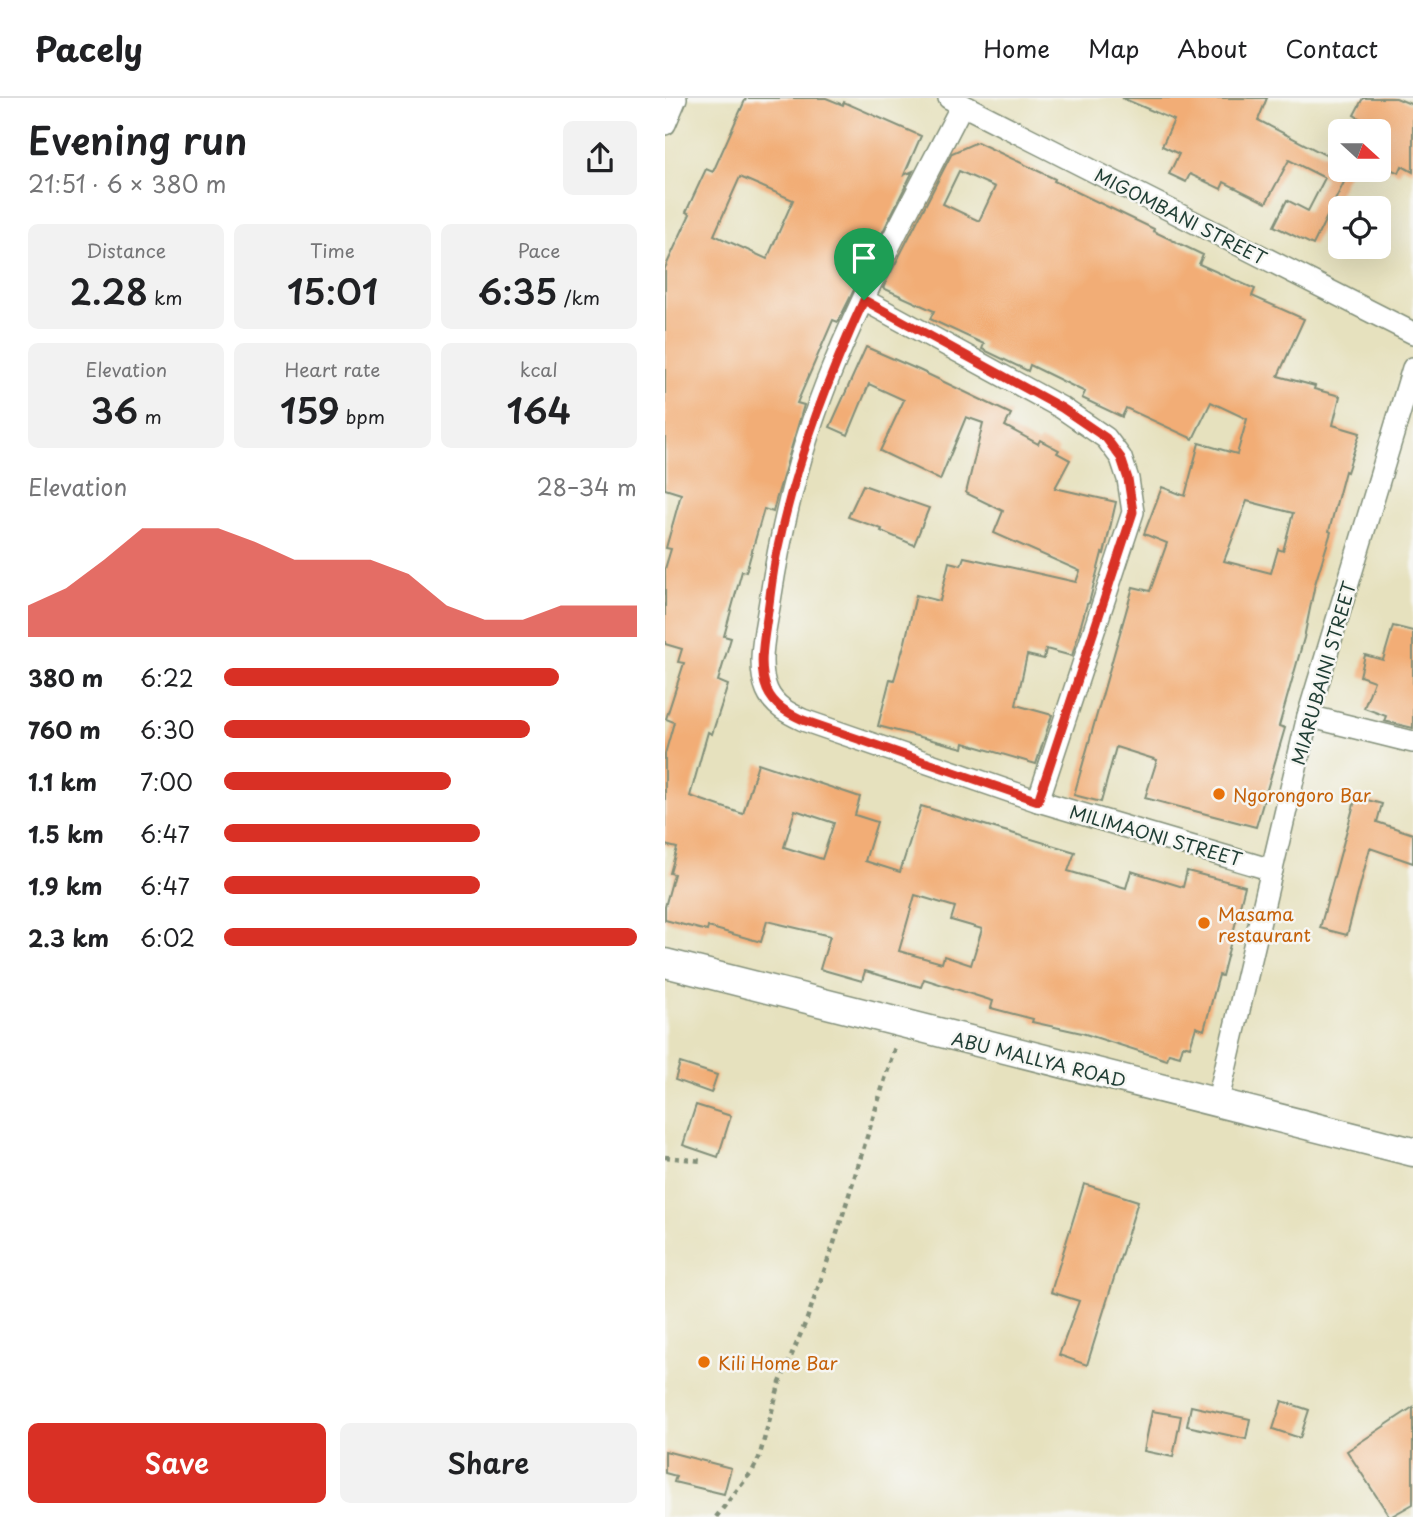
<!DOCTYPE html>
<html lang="en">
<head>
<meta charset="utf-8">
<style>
	:root { --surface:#fff; --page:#f2f2f2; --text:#202124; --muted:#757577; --line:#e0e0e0; --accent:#d93025 }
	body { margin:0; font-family:"Playpen Sans",sans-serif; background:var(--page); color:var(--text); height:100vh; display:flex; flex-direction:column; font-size:26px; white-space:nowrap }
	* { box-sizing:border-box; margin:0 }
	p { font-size:23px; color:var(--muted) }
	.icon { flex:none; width:38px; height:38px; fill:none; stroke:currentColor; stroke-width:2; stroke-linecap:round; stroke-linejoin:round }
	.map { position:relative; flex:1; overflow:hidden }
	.drawer { display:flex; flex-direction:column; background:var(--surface); width:665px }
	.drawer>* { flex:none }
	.needle { width:46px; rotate:111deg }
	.controls { position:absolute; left:663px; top:21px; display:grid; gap:14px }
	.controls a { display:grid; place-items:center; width:63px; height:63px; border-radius:10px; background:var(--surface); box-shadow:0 7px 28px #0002; font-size:35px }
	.pin { position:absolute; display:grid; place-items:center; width:60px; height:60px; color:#fff; margin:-72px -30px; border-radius:50% 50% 50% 0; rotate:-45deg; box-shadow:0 0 7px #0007 }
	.pin .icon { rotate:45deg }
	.round { display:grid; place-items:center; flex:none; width:74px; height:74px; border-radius:10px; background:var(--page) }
	.overview { display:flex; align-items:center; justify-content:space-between; height:119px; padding:0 28px }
	h1 { font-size:38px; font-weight:600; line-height:52px }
	.metrics { display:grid; grid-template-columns:repeat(3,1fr); gap:10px; height:119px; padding:7px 28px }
	.metrics div { display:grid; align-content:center; border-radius:10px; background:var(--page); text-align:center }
	.metrics b { font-size:35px; font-weight:600 }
	.metrics small { font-size:19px; font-weight:400 }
	.metrics p { font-size:19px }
	.chart { height:196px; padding:14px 28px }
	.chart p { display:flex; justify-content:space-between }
	.chart svg { width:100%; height:126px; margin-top:7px; fill:var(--accent); opacity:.7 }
	.button { display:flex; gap:14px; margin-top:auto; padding:14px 28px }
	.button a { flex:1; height:80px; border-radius:10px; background:var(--accent); color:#fff; font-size:28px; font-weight:600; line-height:80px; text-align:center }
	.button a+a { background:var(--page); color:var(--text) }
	ul { padding:0 28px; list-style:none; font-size:23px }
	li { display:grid; grid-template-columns:112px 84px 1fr; align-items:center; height:52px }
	li i { height:18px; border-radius:9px; background:var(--accent) }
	header { display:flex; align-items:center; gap:42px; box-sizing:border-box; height:98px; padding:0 35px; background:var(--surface); border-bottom:2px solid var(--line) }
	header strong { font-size:33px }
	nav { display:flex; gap:38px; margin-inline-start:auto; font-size:24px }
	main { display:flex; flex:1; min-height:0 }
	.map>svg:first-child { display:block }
	.building { fill:#f2ad76; fill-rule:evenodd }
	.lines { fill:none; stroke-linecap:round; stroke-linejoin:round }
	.street-casing { stroke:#828f79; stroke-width:24 }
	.secondary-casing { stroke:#828f79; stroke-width:31 }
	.path { stroke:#828f79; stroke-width:4.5; stroke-dasharray:5 5; stroke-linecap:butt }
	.street { stroke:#fff; stroke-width:21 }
	.secondary { stroke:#fff; stroke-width:28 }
	.route-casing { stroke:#fff; stroke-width:14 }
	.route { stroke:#d93025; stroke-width:9 }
	.food-dot { fill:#e8710a; stroke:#f6f6f2; stroke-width:2.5 }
	.labels { text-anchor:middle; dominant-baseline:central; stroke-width:5; stroke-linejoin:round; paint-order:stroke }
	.street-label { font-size:18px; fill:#1f3d34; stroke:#f6f6f2 }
	.food-label { font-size:18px; fill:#c56008; stroke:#f6f6f2; text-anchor:start }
</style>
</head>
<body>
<header>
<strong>Pacely</strong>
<nav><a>Home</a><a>Map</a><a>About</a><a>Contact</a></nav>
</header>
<main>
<section class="drawer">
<div class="overview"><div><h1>Evening run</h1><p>21:51 · 6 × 380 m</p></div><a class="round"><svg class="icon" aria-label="share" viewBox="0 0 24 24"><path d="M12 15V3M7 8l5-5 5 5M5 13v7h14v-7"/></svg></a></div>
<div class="metrics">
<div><p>Distance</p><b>2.28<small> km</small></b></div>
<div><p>Time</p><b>15:01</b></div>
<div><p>Pace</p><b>6:35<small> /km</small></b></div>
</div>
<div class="metrics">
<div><p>Elevation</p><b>36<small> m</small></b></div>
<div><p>Heart rate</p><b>159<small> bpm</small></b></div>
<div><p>kcal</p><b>164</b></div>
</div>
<div class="chart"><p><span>Elevation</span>28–34 m</p>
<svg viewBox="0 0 160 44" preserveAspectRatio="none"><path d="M0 44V33L10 27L20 17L30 6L40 6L50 6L60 11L70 17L80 17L90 17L100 22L110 33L120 38L130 38L140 33L150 33L160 33V44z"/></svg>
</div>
<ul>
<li><b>380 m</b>6:22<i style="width:81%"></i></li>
<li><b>760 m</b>6:30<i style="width:74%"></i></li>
<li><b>1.1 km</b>7:00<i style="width:55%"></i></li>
<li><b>1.5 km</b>6:47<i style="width:62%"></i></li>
<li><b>1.9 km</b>6:47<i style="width:62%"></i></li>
<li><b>2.3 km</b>6:02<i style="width:100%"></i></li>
</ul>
<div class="button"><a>Save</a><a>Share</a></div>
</section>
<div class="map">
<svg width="748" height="1419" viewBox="0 0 748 1419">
	<rect width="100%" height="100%" fill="#f6f6f2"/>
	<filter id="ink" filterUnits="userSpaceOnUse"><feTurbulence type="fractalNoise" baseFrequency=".0143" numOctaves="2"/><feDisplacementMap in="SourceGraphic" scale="14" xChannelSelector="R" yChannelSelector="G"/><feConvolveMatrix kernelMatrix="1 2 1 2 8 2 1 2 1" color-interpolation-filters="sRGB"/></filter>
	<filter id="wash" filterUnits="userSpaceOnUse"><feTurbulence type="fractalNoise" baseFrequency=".00686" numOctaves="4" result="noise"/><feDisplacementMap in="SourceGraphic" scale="28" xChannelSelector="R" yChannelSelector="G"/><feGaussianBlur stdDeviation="1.57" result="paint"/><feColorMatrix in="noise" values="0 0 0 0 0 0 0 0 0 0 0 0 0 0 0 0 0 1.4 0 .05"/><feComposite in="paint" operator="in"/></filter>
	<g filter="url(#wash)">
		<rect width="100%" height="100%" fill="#e6e1be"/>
		<g id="blocks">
			<!-- building -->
			<g class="building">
				<path d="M81,0H161L178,7L179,4L256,38L239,77L248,73L173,224L168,222L132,305L139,307L111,402L108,414L99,411L81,474L77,473L59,538L66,540L53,583L63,587L47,636L43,634L25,698L78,716L93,665L195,699L190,717L212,724L200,763L235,774L256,708L410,754L403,773L461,790L466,773L518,789L522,773L580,788L557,878L554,877L539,932L531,929L525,949L518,947L515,958L504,955L502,962L417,935L367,924L368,921L326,910L328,903L259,881L256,889L200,873L197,883L155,871L165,838L102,823L96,844L43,829L42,833L0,822V809L9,776L5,775L12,750L0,747V656L9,624L1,621L19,565L13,564L17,551L0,546V471L6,451L1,450L16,396L0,391V170L25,116L21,114L41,71L48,74ZM75,79L128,102L102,161L49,137ZM130,712L169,725L157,761L119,749ZM250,797L290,809L286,822L317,831L306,867L279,858L277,865L234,853Z"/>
				<polygon points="457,0 602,0 593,22 676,65 676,72 685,72 648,147 609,128 622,102 643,113 660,80 624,62 601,105 559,84 556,91 525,76 521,84 504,76 514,56 497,48 509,22"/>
				<polygon points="698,0 731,0 748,7 748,74 737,68 734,75 714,66 714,31 689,17"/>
				<path d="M312,44L390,81L389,83L489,131L488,133L538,157L534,166L590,191L587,198L639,221L613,278L650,288L649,291L675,298L668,327L695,335L682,374L680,373L664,433L666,434L650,486L639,540L614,628L620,630L591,729L480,700L492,662L451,649L436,704L409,697L468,489L485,493L502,445L479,436L497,389L520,398L534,345L572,356L582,321L546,304L528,341L461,310L457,319L417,300L420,294L365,267L363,273L317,251L319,246L265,221L269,213L218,190L287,55ZM294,73L330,89L314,123L278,106ZM582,403L628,415L618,453L613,451L606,475L559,463Z"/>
				<polygon points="201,249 254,272 346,316 340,328 373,346 375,342 394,352 392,355 405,362 390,390 451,404 439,456 437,455 424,505 422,506 407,558 381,551 379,561 362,557 351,607 387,617 371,666 299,645 298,650 213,628 225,581 229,582 240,544 251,497 275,503 284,464 296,467 299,459 411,484 415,473 329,435 338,413 301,395 318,325 301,319 275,382 215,353 239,302 204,286 183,337 165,329"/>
				<polygon points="198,387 264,410 249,447 216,433 217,431 183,419"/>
				<polygon points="728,528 748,533 748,630 719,623 721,618 699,610 709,583 695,578 700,557 718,562"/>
				<polygon points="691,699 717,706 712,724 748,736 748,765 705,750 682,837 655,830"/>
				<polygon points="15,965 52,977 46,995 10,982"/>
				<polygon points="31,1007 66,1018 53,1059 18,1047"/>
				<polygon points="419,1086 473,1103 422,1267 394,1257 414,1203 386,1194"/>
				<polygon points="617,1303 644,1312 635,1340 608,1331"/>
				<polygon points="526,1308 585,1321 581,1341 522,1328"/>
				<polygon points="748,1309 748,1406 725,1419 682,1353"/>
				<polygon points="487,1313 516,1318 508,1359 479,1353"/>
				<polygon points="0,1353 66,1370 59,1396 9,1384 11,1378 0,1375"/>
			</g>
		</g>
	</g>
	<g filter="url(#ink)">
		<use href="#blocks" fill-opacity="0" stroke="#828f79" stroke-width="2"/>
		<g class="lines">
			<!-- street casing -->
			<g class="street-casing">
				<g id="street">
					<polyline points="284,0 748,235"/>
					<path d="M297,7C253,94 205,179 168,269C137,343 117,424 105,503C101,530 91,566 102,592C109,608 123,615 138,622L373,703L607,772"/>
					<polyline points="0,26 11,0"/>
					<polyline points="199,202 397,310 441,340 456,360 463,381 468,414 373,703"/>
					<polyline points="643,618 748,644"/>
					<polyline points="552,1006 643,618 748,270"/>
				</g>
			</g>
			<!-- secondary casing -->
			<g class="secondary-casing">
				<polyline id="secondary" points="0,865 748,1054"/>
			</g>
			<!-- path -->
			<g class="path">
				<polyline points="0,1059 38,1063"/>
				<polyline points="51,1419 88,1372 94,1360 114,1287 142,1221 169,1145 230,949"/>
			</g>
			<!-- street -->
			<use href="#street" class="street"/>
			<!-- secondary -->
			<use href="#secondary" class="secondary"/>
		</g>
	</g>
	<g class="lines" filter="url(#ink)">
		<!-- route casing -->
		<g class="route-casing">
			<path id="route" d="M199,202L397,310L441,340L456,360L463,381L468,414L373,703L138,622C123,615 109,608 102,592C92,568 100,537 103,513C106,492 108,470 113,449C131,363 162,282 199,202Z"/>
		</g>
		<!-- route -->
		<use href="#route" class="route"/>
	</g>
	<!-- markers -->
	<g class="food-dot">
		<circle cx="554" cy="696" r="7"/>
		<circle cx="539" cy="825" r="7"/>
		<circle cx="39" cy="1264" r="7"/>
	</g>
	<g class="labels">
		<!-- street labels -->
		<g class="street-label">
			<text transform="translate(516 118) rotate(27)">MIGOMBANI STREET</text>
			<text transform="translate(658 575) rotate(-74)">MIARUBAINI STREET</text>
			<text transform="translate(491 737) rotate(16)">MILIMAONI STREET</text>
			<text transform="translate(374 961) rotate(14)">ABU MALLYA ROAD</text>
		</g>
		<!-- food labels -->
		<g class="food-label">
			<text x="568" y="696">Ngorongoro Bar</text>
			<text x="553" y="815">Masama<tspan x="553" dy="21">restaurant</tspan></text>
			<text x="53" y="1264">Kili Home Bar</text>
		</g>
	</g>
</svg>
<div class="controls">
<a><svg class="needle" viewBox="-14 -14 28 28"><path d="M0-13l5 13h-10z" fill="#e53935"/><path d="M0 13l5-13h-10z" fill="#757577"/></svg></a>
<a><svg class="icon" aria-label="locate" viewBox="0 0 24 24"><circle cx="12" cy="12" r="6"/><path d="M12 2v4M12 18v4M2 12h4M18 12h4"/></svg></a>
</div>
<div class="pin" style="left:199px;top:202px;background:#1e9e55"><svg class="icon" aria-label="arrive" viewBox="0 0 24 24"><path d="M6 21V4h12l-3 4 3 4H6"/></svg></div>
</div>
</main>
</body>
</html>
